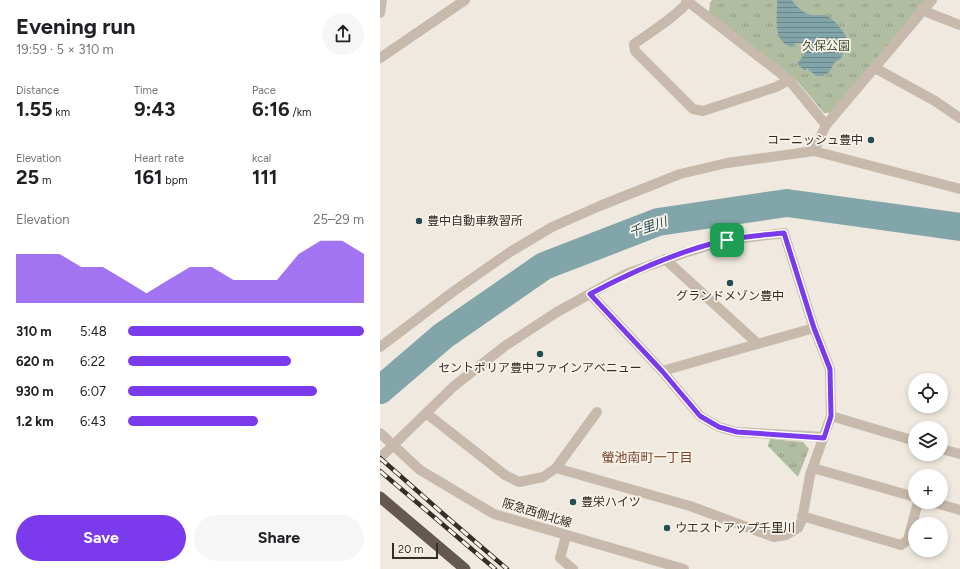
<!DOCTYPE html>
<html lang="en">
<head>
<meta charset="utf-8">
<style>
	:root { --surface:#fff; --page:#f6f6f6; --text:#202124; --muted:#757577; --accent:#7c3aed }
	body { margin:0; font-family:Figtree,"Noto Sans JP",sans-serif; background:var(--page); color:var(--text); height:100vh; display:flex; flex-direction:column; font-size:15px; white-space:nowrap }
	* { box-sizing:border-box; margin:0 }
	p { font-size:13px; color:var(--muted) }
	.icon { flex:none; width:22px; height:22px; fill:none; stroke:currentColor; stroke-width:2; stroke-linecap:round; stroke-linejoin:round }
	.map { position:relative; flex:1; overflow:hidden }
	.side { display:flex; flex-direction:column; background:var(--surface); width:380px }
	.side>* { flex:none }
	.tools { position:absolute; left:528px; top:373px; display:grid; gap:8px }
	.tools a { display:grid; place-items:center; width:40px; height:40px; border-radius:50%; background:var(--surface); box-shadow:0 2px 6px #0003; font-size:20px }
	.scale { position:absolute; left:12px; bottom:10px; width:46px; box-sizing:border-box; padding-left:4px; border:2px solid #352e2a; border-top:0; font-size:11px; line-height:14px; white-space:nowrap; color:#352e2a; -webkit-text-stroke:3px #f8f3ea; paint-order:stroke }
	.pin { position:absolute; display:grid; place-items:center; width:34px; height:34px; color:#fff; margin:-17px; border-radius:8px; box-shadow:0 2px 6px #0006 }
	.round { display:grid; place-items:center; flex:none; width:42px; height:42px; border-radius:21px; background:var(--page) }
	.headline { display:flex; align-items:center; justify-content:space-between; height:68px; padding:0 16px }
	h1 { font-size:22px; font-weight:700; line-height:30px }
	.metrics { display:grid; grid-template-columns:repeat(3,1fr); gap:6px; height:68px; padding:4px 16px }
	.metrics div { display:grid; align-content:center }
	.metrics b { font-size:20px; font-weight:700 }
	.metrics small { font-size:11px; font-weight:400 }
	.metrics p { font-size:11px }
	.chart { height:112px; padding:8px 16px }
	.chart p { display:flex; justify-content:space-between }
	.chart svg { width:100%; height:72px; margin-top:4px; fill:var(--accent); opacity:.7 }
	.button { display:flex; gap:8px; margin-top:auto; padding:8px 16px }
	.button a { flex:1; height:46px; border-radius:24px; background:var(--accent); color:#fff; font-size:16px; font-weight:700; line-height:46px; text-align:center }
	.button a+a { background:var(--page); color:var(--text) }
	ul { padding:0 16px; list-style:none; font-size:13px }
	li { display:grid; grid-template-columns:64px 48px 1fr; align-items:center; height:30px }
	li i { height:10px; border-radius:5px; background:var(--accent) }
	main { display:flex; flex:1; min-height:0 }
	.map>svg:first-child { display:block }
	.park { fill:url(#park-tufts) }
	.water { fill:url(#water-rules) }
	.lines { fill:none; stroke-linecap:round; stroke-linejoin:round }
	.river { stroke:#81a5a9; stroke-width:28 }
	.minor { stroke:#c7baac; stroke-width:10 }
	.trunk { stroke:#655850; stroke-width:11 }
	.rail-casing { stroke:#352e2a; stroke-width:4.5 }
	.rail { stroke:#f8f3ea; stroke-width:3; stroke-dasharray:9; stroke-linecap:butt }
	.route-casing { stroke:#fff; stroke-width:8 }
	.route { stroke:#7c3aed; stroke-width:5 }
	.poi-dot { fill:#244c52; stroke:#f8f3ea; stroke-width:1.5 }
	.labels { text-anchor:middle; dominant-baseline:central; stroke-width:3.5; stroke-linejoin:round; paint-order:stroke }
	.park-label { font-size:12px; fill:#435130; stroke:#f8f3ea }
	.poi-label { font-size:12px; fill:#352e2a; stroke:#f8f3ea; text-anchor:start }
	.street-label { font-size:12px; fill:#352e2a; stroke:#f8f3ea }
	.water-label { font-size:13px; font-style:italic; fill:#244c52; stroke:#f8f3ea }
	.neighbourhood-label { font-size:13px; fill:#7b442c; stroke:#f8f3ea }
</style>
</head>
<body>
<main>
<section class="side">
<div class="headline"><div><h1>Evening run</h1><p>19:59 · 5 × 310 m</p></div><a class="round"><svg class="icon" aria-label="share" viewBox="0 0 24 24"><path d="M12 15V3M7 8l5-5 5 5M5 13v7h14v-7"/></svg></a></div>
<div class="metrics">
<div><p>Distance</p><b>1.55<small> km</small></b></div>
<div><p>Time</p><b>9:43</b></div>
<div><p>Pace</p><b>6:16<small> /km</small></b></div>
</div>
<div class="metrics">
<div><p>Elevation</p><b>25<small> m</small></b></div>
<div><p>Heart rate</p><b>161<small> bpm</small></b></div>
<div><p>kcal</p><b>111</b></div>
</div>
<div class="chart"><p><span>Elevation</span>25–29 m</p>
<svg viewBox="0 0 160 44" preserveAspectRatio="none"><path d="M0 44V14L10 14L20 14L30 22L40 22L50 30L60 38L70 30L80 22L90 22L100 30L110 30L120 30L130 14L140 6L150 6L160 14V44z"/></svg>
</div>
<ul>
<li><b>310 m</b>5:48<i style="width:100%"></i></li>
<li><b>620 m</b>6:22<i style="width:69%"></i></li>
<li><b>930 m</b>6:07<i style="width:80%"></i></li>
<li><b>1.2 km</b>6:43<i style="width:55%"></i></li>
</ul>
<div class="button"><a>Save</a><a>Share</a></div>
</section>
<div class="map">
<svg width="580" height="569" viewBox="0 0 580 569">
	<defs>
		<pattern id="park-tufts" width="24" height="20" patternUnits="userSpaceOnUse"><rect width="24" height="20" fill="#b1bda0"/><path d="M3 7l-1-3M5 7V3M7 7l1-3M15 17l-1-3M17 17v-4M19 17l1-3" fill="none" stroke="#919a83"/></pattern>
		<pattern id="water-rules" width="6" height="5" patternUnits="userSpaceOnUse"><rect width="6" height="5" fill="#81a5a9"/><path d="M0 2.5h6" fill="none" stroke="#6a878a"/></pattern>
	</defs>
	<rect width="100%" height="100%" fill="#f0e9df"/>
	<!-- park -->
	<g class="park">
		<polygon points="332,0 546,0 450,113 444,113 418,82 329,12 330,3"/>
		<polygon points="390,439 423,442 429,449 418,477 388,446"/>
	</g>
	<!-- water -->
	<path class="water" d="M397,0H412C414,5 425,14 431,15C436,16 443,14 447,16C455,20 461,29 466,36L465,49L461,58L454,63L450,71L443,76H436L427,68L425,71L417,64L427,51L423,43H415L412,47C391,41 398,16 397,0Z"/>
	<g class="lines">
		<!-- river -->
		<polyline class="river" points="0,390 63,336 164,266 278,222 407,203 580,227"/>
		<!-- minor -->
		<g class="minor">
			<polyline points="306,0 409,80 446,125 434,151"/>
			<path d="M308,2C293,19 272,31 254,44L255,51L313,109L323,111L396,87L409,80"/>
			<polyline points="543,9 549,13 580,25"/>
			<polyline points="0,13 2,0"/>
			<polyline points="0,58 85,0"/>
			<polyline points="495,68 555,101 580,118"/>
			<polyline points="446,125 552,0"/>
			<polyline points="285,259 378,344"/>
			<polyline points="210,294 282,371 320,416 339,427 357,432 444,437"/>
			<polyline points="0,347 74,291 130,252 172,227 222,205 300,174 347,163 434,151 580,189"/>
			<polyline points="282,371 434,328"/>
			<polyline points="451,416 535,441"/>
			<polyline points="0,433 40,470 114,514 304,569"/>
			<polyline points="561,449 580,454"/>
			<polyline points="0,458 74,386 125,346 177,312 246,274 304,253 347,240 404,233 434,328 450,369 451,416 430,475 422,520 418,528 406,535 394,537 310,506 176,468 163,477 139,482 125,475 46,413"/>
			<polyline points="176,468 217,412"/>
			<polyline points="433,468 535,497"/>
			<polyline points="552,502 580,510"/>
			<polyline points="422,516 521,545 528,540 538,502"/>
			<polyline points="186,536 180,558 193,569"/>
		</g>
		<!-- trunk -->
		<polyline class="trunk" points="0,497 85,569"/>
		<!-- rail casing -->
		<g class="rail-casing">
			<g id="rail">
				<polyline points="0,458 69,519 127,569"/>
				<polyline points="0,471 115,569"/>
			</g>
		</g>
		<!-- rail -->
		<use href="#rail" class="rail"/>
	</g>
	<g class="lines">
		<!-- route casing -->
		<g class="route-casing">
			<path id="route" d="M404,233L434,328L450,369L451,416L444,438L357,432L339,427L320,416L282,371L210,294C253,271 299,251 346,240C365,236 385,235 404,233Z"/>
		</g>
		<!-- route -->
		<use href="#route" class="route"/>
	</g>
	<!-- markers -->
	<g class="poi-dot">
		<circle cx="491" cy="140" r="4"/>
		<circle cx="39" cy="221" r="4"/>
		<circle cx="350" cy="283" r="4"/>
		<circle cx="160" cy="354" r="4"/>
		<circle cx="193" cy="502" r="4"/>
		<circle cx="287" cy="528" r="4"/>
	</g>
	<g class="labels">
		<!-- park labels -->
		<g class="park-label">
			<text x="446" y="46">久保公園</text>
		</g>
		<!-- poi labels -->
		<g class="poi-label">
			<text x="483" y="140" text-anchor="end">コーニッシュ豊中</text>
			<text x="47" y="221">豊中自動車教習所</text>
			<text x="350" y="296" text-anchor="middle">グランドメゾン豊中</text>
			<text x="160" y="368" text-anchor="middle">セントポリア豊中ファインアベニュー</text>
			<text x="201" y="502">豊栄ハイツ</text>
			<text x="295" y="528">ウエストアップ千里川</text>
		</g>
		<!-- street labels -->
		<g class="street-label">
			<text transform="translate(157 513) rotate(17)">阪急西側北線</text>
		</g>
		<!-- water labels -->
		<g class="water-label">
			<text transform="translate(268 227) rotate(-18)">千里川</text>
		</g>
		<!-- neighbourhood labels -->
		<g class="neighbourhood-label">
			<text x="267" y="457">螢池南町一丁目</text>
		</g>
	</g>
</svg>
<div class="tools">
<a><svg class="icon" aria-label="locate" viewBox="0 0 24 24"><circle cx="12" cy="12" r="6"/><path d="M12 2v4M12 18v4M2 12h4M18 12h4"/></svg></a>
<a><svg class="icon" aria-label="layers" viewBox="0 0 24 24"><path d="M12 4l9 5-9 5-9-5zM3 14l9 5 9-5"/></svg></a>
<a>+</a>
<a>−</a>
</div>
<div class="scale">20 m</div>
<div class="pin" style="left:347px;top:240px;background:#1e9e55"><svg class="icon" aria-label="arrive" viewBox="0 0 24 24"><path d="M6 21V4h12l-3 4 3 4H6"/></svg></div>
</div>
</main>
</body>
</html>
